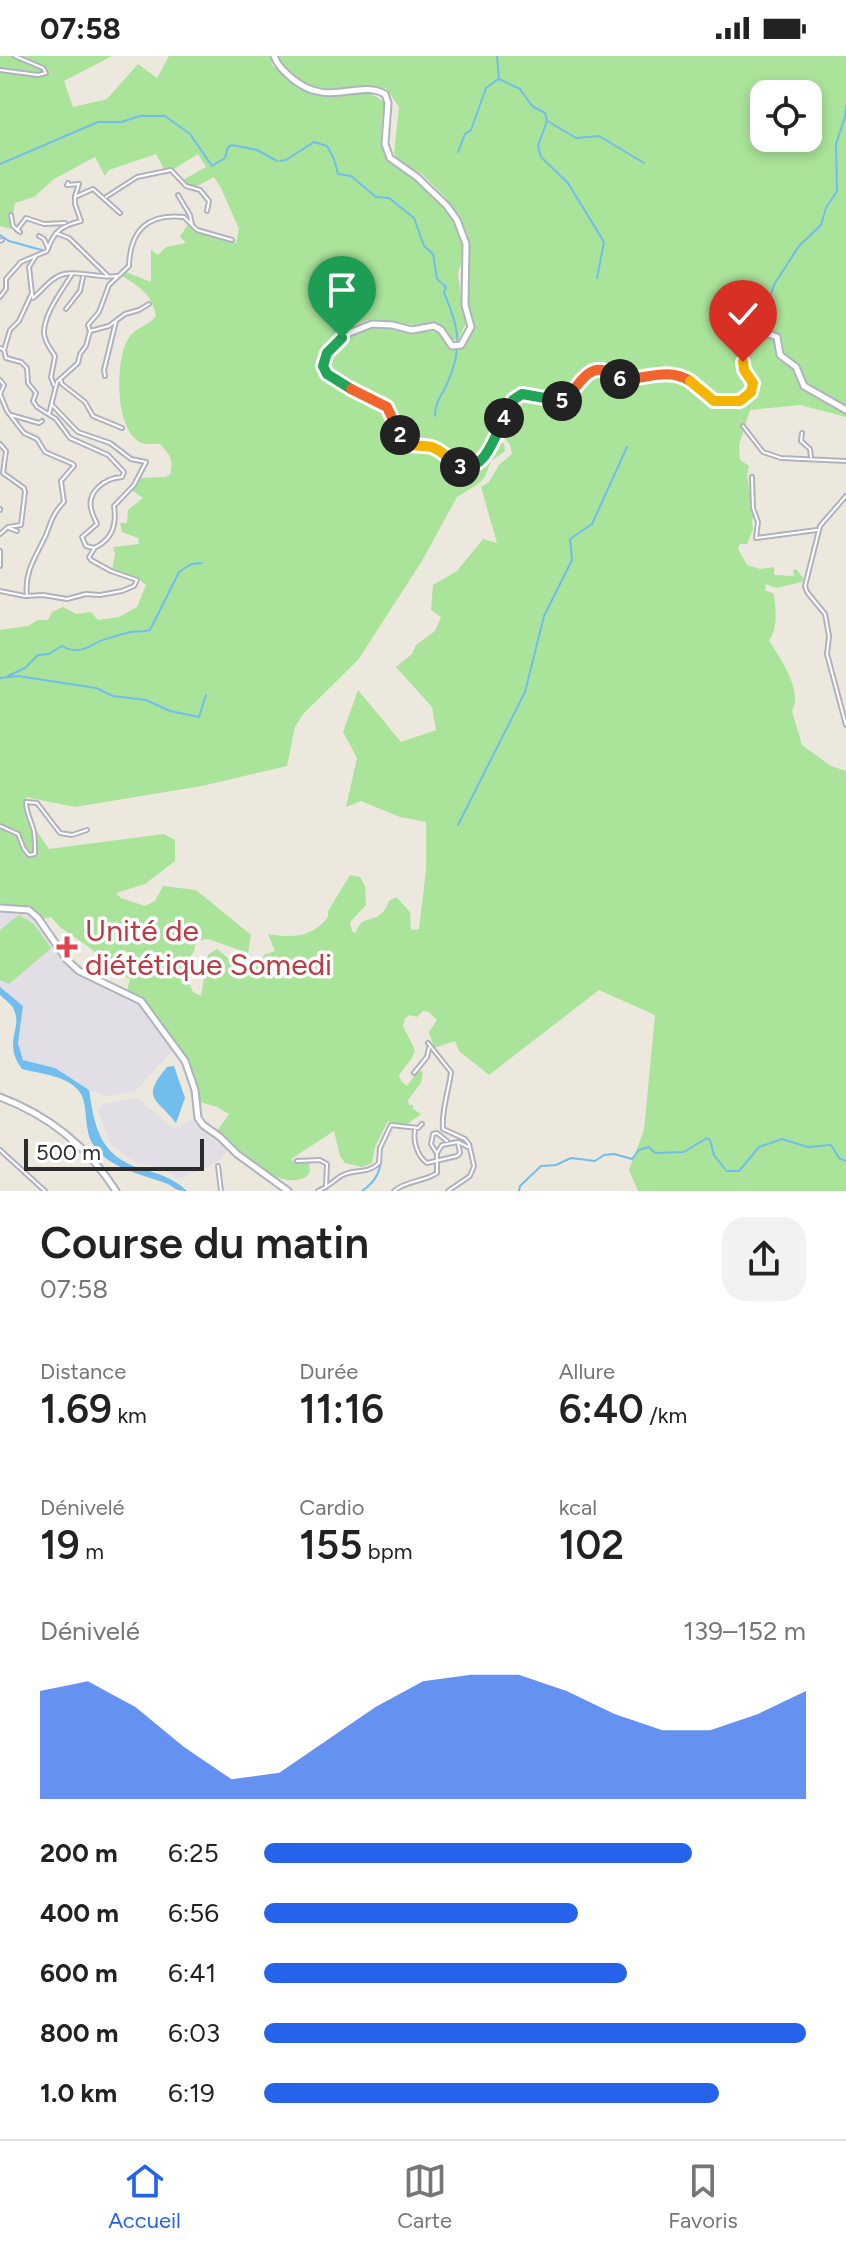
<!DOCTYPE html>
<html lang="fr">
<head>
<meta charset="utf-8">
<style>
	:root { --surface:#fff; --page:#f2f2f2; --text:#222; --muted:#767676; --line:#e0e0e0; --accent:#2563eb }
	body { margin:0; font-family:Figtree,sans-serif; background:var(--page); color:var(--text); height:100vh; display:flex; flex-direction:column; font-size:30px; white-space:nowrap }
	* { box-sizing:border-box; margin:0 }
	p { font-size:26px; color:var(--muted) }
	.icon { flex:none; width:44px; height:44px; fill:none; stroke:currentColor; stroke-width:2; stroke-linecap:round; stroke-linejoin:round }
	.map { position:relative; height:1135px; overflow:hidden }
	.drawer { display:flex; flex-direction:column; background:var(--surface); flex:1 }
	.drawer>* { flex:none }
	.tools { position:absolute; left:750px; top:24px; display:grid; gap:16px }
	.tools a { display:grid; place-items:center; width:72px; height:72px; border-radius:16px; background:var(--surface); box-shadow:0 4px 12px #0003; font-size:40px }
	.scale { position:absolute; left:24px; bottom:20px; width:180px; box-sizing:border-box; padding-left:8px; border:4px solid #2b2b2b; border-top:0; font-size:22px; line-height:28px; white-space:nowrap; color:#2b2b2b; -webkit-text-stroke:6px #fff; paint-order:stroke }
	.pin { position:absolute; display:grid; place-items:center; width:68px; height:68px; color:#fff; margin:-82px -34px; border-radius:50% 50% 50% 0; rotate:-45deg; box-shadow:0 0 8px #0007 }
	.pin .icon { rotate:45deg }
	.km { position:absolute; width:40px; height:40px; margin:-20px; border-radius:50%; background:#222; color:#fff; font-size:22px; line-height:40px; text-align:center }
	.round { display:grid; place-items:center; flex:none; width:84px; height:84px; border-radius:24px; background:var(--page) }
	.headline { display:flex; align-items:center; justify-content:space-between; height:136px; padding:0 40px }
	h1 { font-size:44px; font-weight:600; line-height:60px }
	.stats { display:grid; grid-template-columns:repeat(3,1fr); gap:12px; height:136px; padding:8px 40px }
	.stats div { display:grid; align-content:center }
	.stats b { font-size:40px; font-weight:600 }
	.stats small { font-size:22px; font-weight:400 }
	.stats p { font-size:22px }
	.chart { height:224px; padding:16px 40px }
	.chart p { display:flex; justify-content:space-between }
	.chart svg { width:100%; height:144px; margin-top:8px; fill:var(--accent); opacity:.7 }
	ul { padding:0 40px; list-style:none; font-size:26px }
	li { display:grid; grid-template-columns:128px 96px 1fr; align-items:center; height:60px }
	li i { height:20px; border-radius:10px; background:var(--accent) }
	.status { display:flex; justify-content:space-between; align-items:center; height:56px; padding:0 40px; background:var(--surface); direction:ltr }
	.status svg { height:22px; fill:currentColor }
	.tabs { display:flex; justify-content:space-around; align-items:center; height:112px; border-top:2px solid var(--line); background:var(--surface); font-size:22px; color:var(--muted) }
	.tabs a { display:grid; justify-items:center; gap:4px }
	.tabs .current { color:var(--accent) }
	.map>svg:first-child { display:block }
	.industrial { fill:#e1dee5 }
	.green { fill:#aae39a; fill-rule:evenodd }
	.water { fill:#71beee }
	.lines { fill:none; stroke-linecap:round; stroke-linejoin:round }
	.stream { stroke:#71beee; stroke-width:2 }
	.street-casing { stroke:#b1b2bf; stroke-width:6 }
	.secondary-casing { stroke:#b1b2bf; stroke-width:9 }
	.street { stroke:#fff; stroke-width:2 }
	.secondary { stroke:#fff; stroke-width:5 }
	.split-1-casing { stroke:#fff; stroke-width:16 }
	.split-2-casing { stroke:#fff; stroke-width:16 }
	.split-3-casing { stroke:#fff; stroke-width:16 }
	.split-4-casing { stroke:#fff; stroke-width:16 }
	.split-5-casing { stroke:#fff; stroke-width:16 }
	.split-6-casing { stroke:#fff; stroke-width:16 }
	.split-7-casing { stroke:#fff; stroke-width:16 }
	.split-8-casing { stroke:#fff; stroke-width:16 }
	.split-9-casing { stroke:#fff; stroke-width:16 }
	.split-1 { stroke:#22a559; stroke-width:10 }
	.split-2 { stroke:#f0652b; stroke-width:10 }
	.split-3 { stroke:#f5b400; stroke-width:10 }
	.split-4 { stroke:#22a559; stroke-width:10 }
	.split-5 { stroke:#22a559; stroke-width:10 }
	.split-6 { stroke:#f0652b; stroke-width:10 }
	.split-7 { stroke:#f0652b; stroke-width:10 }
	.split-8 { stroke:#f5b400; stroke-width:10 }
	.split-9 { stroke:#f5b400; stroke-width:10 }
	.health-dot { fill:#e0444e; stroke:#fff; stroke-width:3 }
	.labels { text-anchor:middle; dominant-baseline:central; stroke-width:7; stroke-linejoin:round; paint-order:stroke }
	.health-label { font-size:30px; fill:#be3a42; stroke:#fff; text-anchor:start }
</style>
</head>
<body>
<div class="status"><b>07:58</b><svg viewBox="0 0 49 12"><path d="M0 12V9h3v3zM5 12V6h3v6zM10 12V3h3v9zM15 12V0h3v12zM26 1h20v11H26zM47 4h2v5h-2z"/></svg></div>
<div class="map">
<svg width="846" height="1135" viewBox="0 0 846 1135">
	<rect width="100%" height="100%" fill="#ede8dd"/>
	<!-- industrial -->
	<g class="industrial">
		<polygon points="0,855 16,855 31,861 76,915 89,924 133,943 144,954 173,994 135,1035 106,1040 89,1034 55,1012 23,1004 18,987 23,950 0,931"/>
		<polygon points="137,1042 174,1073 195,1062 225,1088 227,1096 218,1106 178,1123 162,1112 136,1107 112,1090 98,1056 102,1048"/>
	</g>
	<!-- green -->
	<g class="green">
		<path d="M0,0H112L64,25L73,51L107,43L138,8L157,22L169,0H271L272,9L304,35L315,39L368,36L385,46C369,129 412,103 449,156C457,167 466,188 463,202C462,207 458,214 458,219C458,223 460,227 460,231C462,246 461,252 466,267L459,282L453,285L436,267L415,269L368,264L353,269L329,285L317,302L321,317L340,327L347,335L381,348L391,362L403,390L413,394L434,393L450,408L463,415L479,410L496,380L504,388L505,395L491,405L485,421L478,428L457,441L422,505L358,604L303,658L295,671L287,710L202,730L75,751L26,741L25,758L49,793L164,778L175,784V805L145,828L116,837L121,842L145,850L155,845L163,830L196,834L251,879L248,897L208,883L196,885L194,895L183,913L193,936L201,940L208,899L217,893L228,902L248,913L261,907L264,899L275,895L268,878C291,882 312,882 328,861V855L350,819L360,821L365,830L366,849L350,866L352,875L356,877C361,855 380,872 389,845L396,841L410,856L411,874L419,873L426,814V766L400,761L361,745L346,751L357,702L343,676L358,634L401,686L436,674L432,651L396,611L412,598L416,589L435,575L441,561L431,554L433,529L457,515L483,483L497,487L481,431L489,426L499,409L512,398L510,389L504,381L507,360L505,357L482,402L473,410C456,410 451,399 439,391C431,386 417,389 407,385L389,348L381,342L351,330L328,313L326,302C338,285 363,269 385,271C393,272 401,275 409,276C435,278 434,268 451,292L462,291L474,269L467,254L466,220L470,192L467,183L456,156L446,142L422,118L398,105L394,97L399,51L386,32C345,35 299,46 277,0H846V361L800,349L750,354L739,389L740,404L749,410L747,419L754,461L752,464L753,473L747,488H740L738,493L747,509L760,513L774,511V519L794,520L793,514L796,513L804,523L802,526L776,532L766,528L765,534L774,538C776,555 778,570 769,585C781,603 803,635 792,655L802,689L831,710L846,715V1135H638L629,1114L644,1074L655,959L599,934L489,1019L459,995L455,985L434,992L429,976L437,964L429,956L423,955L417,961L410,959L405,962L403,970L415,994L412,1002L399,1019L401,1025L407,1030L419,1014L423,1016L421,1027L408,1044L409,1049H413V1053L421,1058L403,1071L388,1065L375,1091L372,1107L362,1111L345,1107L340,1100L334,1075L291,1103L296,1108L309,1107C310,1114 311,1118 304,1122C274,1135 238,1091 217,1075L229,1058L217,1051L200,1046L187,1002L142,943L127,935L130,923L101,908L93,894L60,871L51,861L42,863C26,846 20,852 0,850V574L28,570L38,564H48L52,556L63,551L76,558L91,556L98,564L119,561L137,551L146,529L135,520L112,513L115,498L113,491L139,488L138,482L122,476L120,467H127L128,454L143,442L133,435L139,422L165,421L170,419C174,404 170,399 160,388C154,387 147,389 142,387C114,376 115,304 128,283C135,271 149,270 156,260C152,238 140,231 122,220L126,216L151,226V194L158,199L166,191L186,187L180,181L188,168C200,180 220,179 236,187L239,173L220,130L214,121L193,132L183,124L206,111L198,98L174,113H164L156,98L109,114L105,120L95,101L54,123L34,141L15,147L10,173L0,170ZM764,38H808V82H764Z"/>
		<polygon points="19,859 34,868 51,892 9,928 0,924 0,874"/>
	</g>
	<!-- water -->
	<g class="water">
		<path d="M0,931L23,950L18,987L23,1004L55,1012L89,1034C95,1073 100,1100 142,1113C160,1118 173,1122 187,1135C173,1135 176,1131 165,1127C141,1118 107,1112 92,1087C83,1070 89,1048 79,1035C66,1019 40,1018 22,1013C2,986 23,973 14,954C12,948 5,944 0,939Z"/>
		<path d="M174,1010L185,1042L176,1067C157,1042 140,1043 167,1011Z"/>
	</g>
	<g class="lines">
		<!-- stream -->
		<g class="stream">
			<polyline points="497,0 499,23 520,33 532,50 545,57 547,65 538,90 541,101 568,127 604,186 597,222"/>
			<polyline points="549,66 576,82 599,80 644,107"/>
			<polyline points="458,96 465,78 471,74 486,32 498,23"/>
			<path d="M280,105L286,104L314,86L327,90L334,103L338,118L351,120L376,141L389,142L414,162L424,190L433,198L437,223L446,231L444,237C460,273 463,294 446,330C440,342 435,347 435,360"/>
			<polyline points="0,108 98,66 121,66 140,60 165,60 190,78 212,110 225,102 228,91 232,89 257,94 277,105"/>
			<polyline points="0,179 9,185 45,195"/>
			<polyline points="769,259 770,240 775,227 799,190 821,169 826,152 837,135 836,88 845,61 846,50"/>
			<path d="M8,620L25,612L38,599L49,598L62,590C76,598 86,593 98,586C103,583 124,578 130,576C137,575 143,576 150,574L179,516L191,508L202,507"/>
			<polyline points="0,622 18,620 96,632 113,640 146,644 170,655 199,661 206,639"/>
			<polyline points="458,769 525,636 544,560 572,504 570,483 592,468 627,391"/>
			<polyline points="726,1115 739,1115 759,1091 782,1083 808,1091 831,1089 839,1102 846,1105"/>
			<path d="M362,1135C377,1125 382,1113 381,1095"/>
			<polyline points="519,1135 520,1130 541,1110 556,1109 571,1102 595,1105 604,1099 614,1098 632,1103 639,1094 649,1091 655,1097 684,1096 707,1082 710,1084 714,1099 725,1113"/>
		</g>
		<!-- street casing -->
		<g class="street-casing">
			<g id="street">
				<polyline points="0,14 38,19 46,17 43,12 15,0"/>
				<polyline points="68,127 67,129 79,128 75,140"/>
				<polyline points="178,139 190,159 192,169"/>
				<polyline points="106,141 137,121 171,114 186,130 200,134 209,145 207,155"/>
				<polyline points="11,159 13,170 20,176"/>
				<polyline points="17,174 26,162 44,168 65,167"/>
				<polyline points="56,177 69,182 108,220"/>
				<polyline points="39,180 44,183 48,192"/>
				<polyline points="0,185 2,184"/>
				<path d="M32,238L33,242C42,235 51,221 64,218C79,214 100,223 118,220"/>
				<path d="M0,241L6,233V223L21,206L47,195C54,175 61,170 81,165L75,148V141L93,133L120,157"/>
				<polyline points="66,253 80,235 83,221"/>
				<polyline points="90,275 109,270 125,258 139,254 149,248"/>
				<path d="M0,292L4,294L6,302L21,306L27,312L28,327L36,337L33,345L37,351L56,363L70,382L108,399L124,416L122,421C105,422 85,436 92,456C93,461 96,464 97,468L82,481L86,490L94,492"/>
				<polyline points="4,294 10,274 19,265 32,237 29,211 36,200"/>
				<polyline points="105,320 104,314 116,265"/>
				<polyline points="60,323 62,328 85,346 93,360 122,372"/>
				<path d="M0,324L4,329L0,338L7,355L24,377L37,383L45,396L73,408L74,410L61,425L64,446C53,457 51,466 46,479C36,501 24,515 27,540"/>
				<path d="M54,329L51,321L55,300C51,294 44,285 44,277C44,257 62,235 72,218"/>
				<path d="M52,349L78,376L110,387L131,403L146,406L134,429L114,450C117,469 112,484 94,492"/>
				<path d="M49,358L57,326L78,307L80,298L86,290L90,275L88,269L99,256L109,229L129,210C130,174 148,157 184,161L197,174L232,184"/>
				<polyline points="11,359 39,367 42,365"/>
				<polyline points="743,370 763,396 781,402 846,405"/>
				<polyline points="802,377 801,385 810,393 811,401"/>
				<polyline points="0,388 6,395 3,417 24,432 25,436 21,469 8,471 0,478"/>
				<polyline points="752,421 753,452 758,466 756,482 817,474"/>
				<polyline points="846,440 820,470 805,530 807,536 825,558 829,580 827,598 846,669"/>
				<polyline points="0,453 0,454"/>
				<polyline points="9,472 17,475"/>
				<polyline points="0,495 0,510"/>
				<polyline points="0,535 25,540 43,539 67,543 86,538 100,539 122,535 134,530 137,524 111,515 91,504 89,501 94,493"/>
				<path d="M0,770L18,778L24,793L29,799L35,798C35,792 35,777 33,772C30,762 26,756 26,746L37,747L60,777L72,779L87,774"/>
				<path d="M428,987L451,1016C449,1034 441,1055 443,1073L465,1083L469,1088L474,1110L470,1120L448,1135"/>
				<polyline points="414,1017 427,1001 429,992"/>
				<path d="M415,1074C413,1085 417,1100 427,1107L457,1100L460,1097L458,1087"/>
				<polyline points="0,1094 45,1135"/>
				<polyline points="436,1096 431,1088 433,1078 437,1077 447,1085"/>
				<polyline points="297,1105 320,1104 327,1108 326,1131"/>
				<polyline points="218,1110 221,1135"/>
				<path d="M318,1135C328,1131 332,1126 341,1120C354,1112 367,1119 379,1107L380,1092L391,1069L418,1072L422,1068"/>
				<path d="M394,1135C407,1124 424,1126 437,1117V1097L442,1089L458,1086L468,1091"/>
			</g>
		</g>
		<!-- secondary casing -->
		<g class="secondary-casing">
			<g id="secondary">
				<path d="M274,0C278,11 285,16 294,24C330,52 358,23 385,38L388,47L385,88L390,102L417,121L447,150L457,164L466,188L465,249L471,271L461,289L452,290L441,274L434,270L412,274L392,269L372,268L349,277L331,292L324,302V312L331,321L387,351L403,385C413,393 422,387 433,391C449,397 454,414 472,412L482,405L516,341C532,333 548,346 565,344L584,322L598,314L621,323L647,318L681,320L691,326L709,343L720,345L745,343C764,326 743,325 743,309C743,298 757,283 766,277L777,281L780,299L796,311L804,330L846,354"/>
				<polyline points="0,852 29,854 38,862 67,904 79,915 141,945 185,1005 195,1034 198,1062 203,1069 220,1081 237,1098 288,1135"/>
				<path d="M0,1041C48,1059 88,1091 116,1135"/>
			</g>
		</g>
		<!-- street -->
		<use href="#street" class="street"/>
		<!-- secondary -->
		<use href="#secondary" class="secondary"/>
	</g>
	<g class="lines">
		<!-- split-1 casing -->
		<g class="split-1-casing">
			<polyline id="split-1" points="342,282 327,297 323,310 327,318 351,333"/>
		</g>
		<!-- split-2 casing -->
		<g class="split-2-casing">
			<polyline id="split-2" points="351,333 387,351 400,379"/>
		</g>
		<!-- split-3 casing -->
		<g class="split-3-casing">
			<path id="split-3" d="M400,379C409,396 421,386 434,392C444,396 452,406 460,411"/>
		</g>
		<!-- split-4 casing -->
		<g class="split-4-casing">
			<path id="split-4" d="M460,411C485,416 495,380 504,362"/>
		</g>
		<!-- split-5 casing -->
		<g class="split-5-casing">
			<polyline id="split-5" points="504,362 513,344 522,338 562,345"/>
		</g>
		<!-- split-6 casing -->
		<g class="split-6-casing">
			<path id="split-6" d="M562,345C575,338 584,311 602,314C608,315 614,321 620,323"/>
		</g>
		<!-- split-7 casing -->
		<g class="split-7-casing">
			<path id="split-7" d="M620,323C643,325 666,310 690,325"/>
		</g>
		<!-- split-8 casing -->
		<g class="split-8-casing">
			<polyline id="split-8" points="690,325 714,345 740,345 751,336"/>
		</g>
		<!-- split-9 casing -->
		<g class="split-9-casing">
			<polyline id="split-9" points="743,306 744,314 753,327 751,336"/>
		</g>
		<!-- split-1 -->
		<use href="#split-1" class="split-1"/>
		<!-- split-2 -->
		<use href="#split-2" class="split-2"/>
		<!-- split-3 -->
		<use href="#split-3" class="split-3"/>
		<!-- split-4 -->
		<use href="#split-4" class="split-4"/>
		<!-- split-5 -->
		<use href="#split-5" class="split-5"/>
		<!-- split-6 -->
		<use href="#split-6" class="split-6"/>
		<!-- split-7 -->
		<use href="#split-7" class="split-7"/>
		<!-- split-8 -->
		<use href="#split-8" class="split-8"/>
		<!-- split-9 -->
		<use href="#split-9" class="split-9"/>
	</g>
	<!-- markers -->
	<path class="health-dot" d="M63 879h8v8h8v8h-8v8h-8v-8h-8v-8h8z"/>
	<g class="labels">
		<!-- health labels -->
		<g class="health-label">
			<text x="85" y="874">Unité de<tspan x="85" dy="34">diététique Somedi</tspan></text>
		</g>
	</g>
</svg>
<div class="tools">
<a><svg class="icon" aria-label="locate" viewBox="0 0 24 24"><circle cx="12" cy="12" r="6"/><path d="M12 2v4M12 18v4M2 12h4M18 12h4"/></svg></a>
</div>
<div class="scale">500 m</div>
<div class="pin" style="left:342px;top:282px;background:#1e9e55"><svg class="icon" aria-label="arrive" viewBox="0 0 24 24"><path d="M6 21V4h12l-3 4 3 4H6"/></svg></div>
<div class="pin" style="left:743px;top:306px;background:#d93025"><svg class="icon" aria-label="check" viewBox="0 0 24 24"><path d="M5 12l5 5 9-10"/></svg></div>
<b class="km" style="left:400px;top:379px">2</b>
<b class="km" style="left:460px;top:411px">3</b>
<b class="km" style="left:504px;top:362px">4</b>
<b class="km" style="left:562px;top:345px">5</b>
<b class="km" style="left:620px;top:323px">6</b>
</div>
<section class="drawer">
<div class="headline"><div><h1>Course du matin</h1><p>07:58</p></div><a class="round"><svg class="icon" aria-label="share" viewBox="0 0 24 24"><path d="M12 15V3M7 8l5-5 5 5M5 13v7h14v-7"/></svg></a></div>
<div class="stats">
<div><p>Distance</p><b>1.69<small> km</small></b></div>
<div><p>Durée</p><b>11:16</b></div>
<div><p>Allure</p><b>6:40<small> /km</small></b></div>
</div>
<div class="stats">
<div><p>Dénivelé</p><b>19<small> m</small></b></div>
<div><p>Cardio</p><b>155<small> bpm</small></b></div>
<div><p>kcal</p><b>102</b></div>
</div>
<div class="chart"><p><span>Dénivelé</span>139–152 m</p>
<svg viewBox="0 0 160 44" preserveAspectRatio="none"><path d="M0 44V11L10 8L20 16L30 28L40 38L50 36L60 26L70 16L80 8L90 6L100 6L110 11L120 18L130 23L140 23L150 18L160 11V44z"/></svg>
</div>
<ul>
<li><b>200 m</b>6:25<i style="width:79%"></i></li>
<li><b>400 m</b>6:56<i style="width:58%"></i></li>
<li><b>600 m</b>6:41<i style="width:67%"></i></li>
<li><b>800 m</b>6:03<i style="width:100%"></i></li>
<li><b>1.0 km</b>6:19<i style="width:84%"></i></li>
</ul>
</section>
<nav class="tabs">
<a class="current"><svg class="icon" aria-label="home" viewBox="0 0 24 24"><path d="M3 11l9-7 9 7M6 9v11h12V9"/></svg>Accueil</a>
<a><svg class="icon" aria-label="map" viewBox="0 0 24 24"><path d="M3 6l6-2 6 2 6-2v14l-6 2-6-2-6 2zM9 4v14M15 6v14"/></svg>Carte</a>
<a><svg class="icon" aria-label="saved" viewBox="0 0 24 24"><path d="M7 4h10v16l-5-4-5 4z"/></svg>Favoris</a>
</nav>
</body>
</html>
